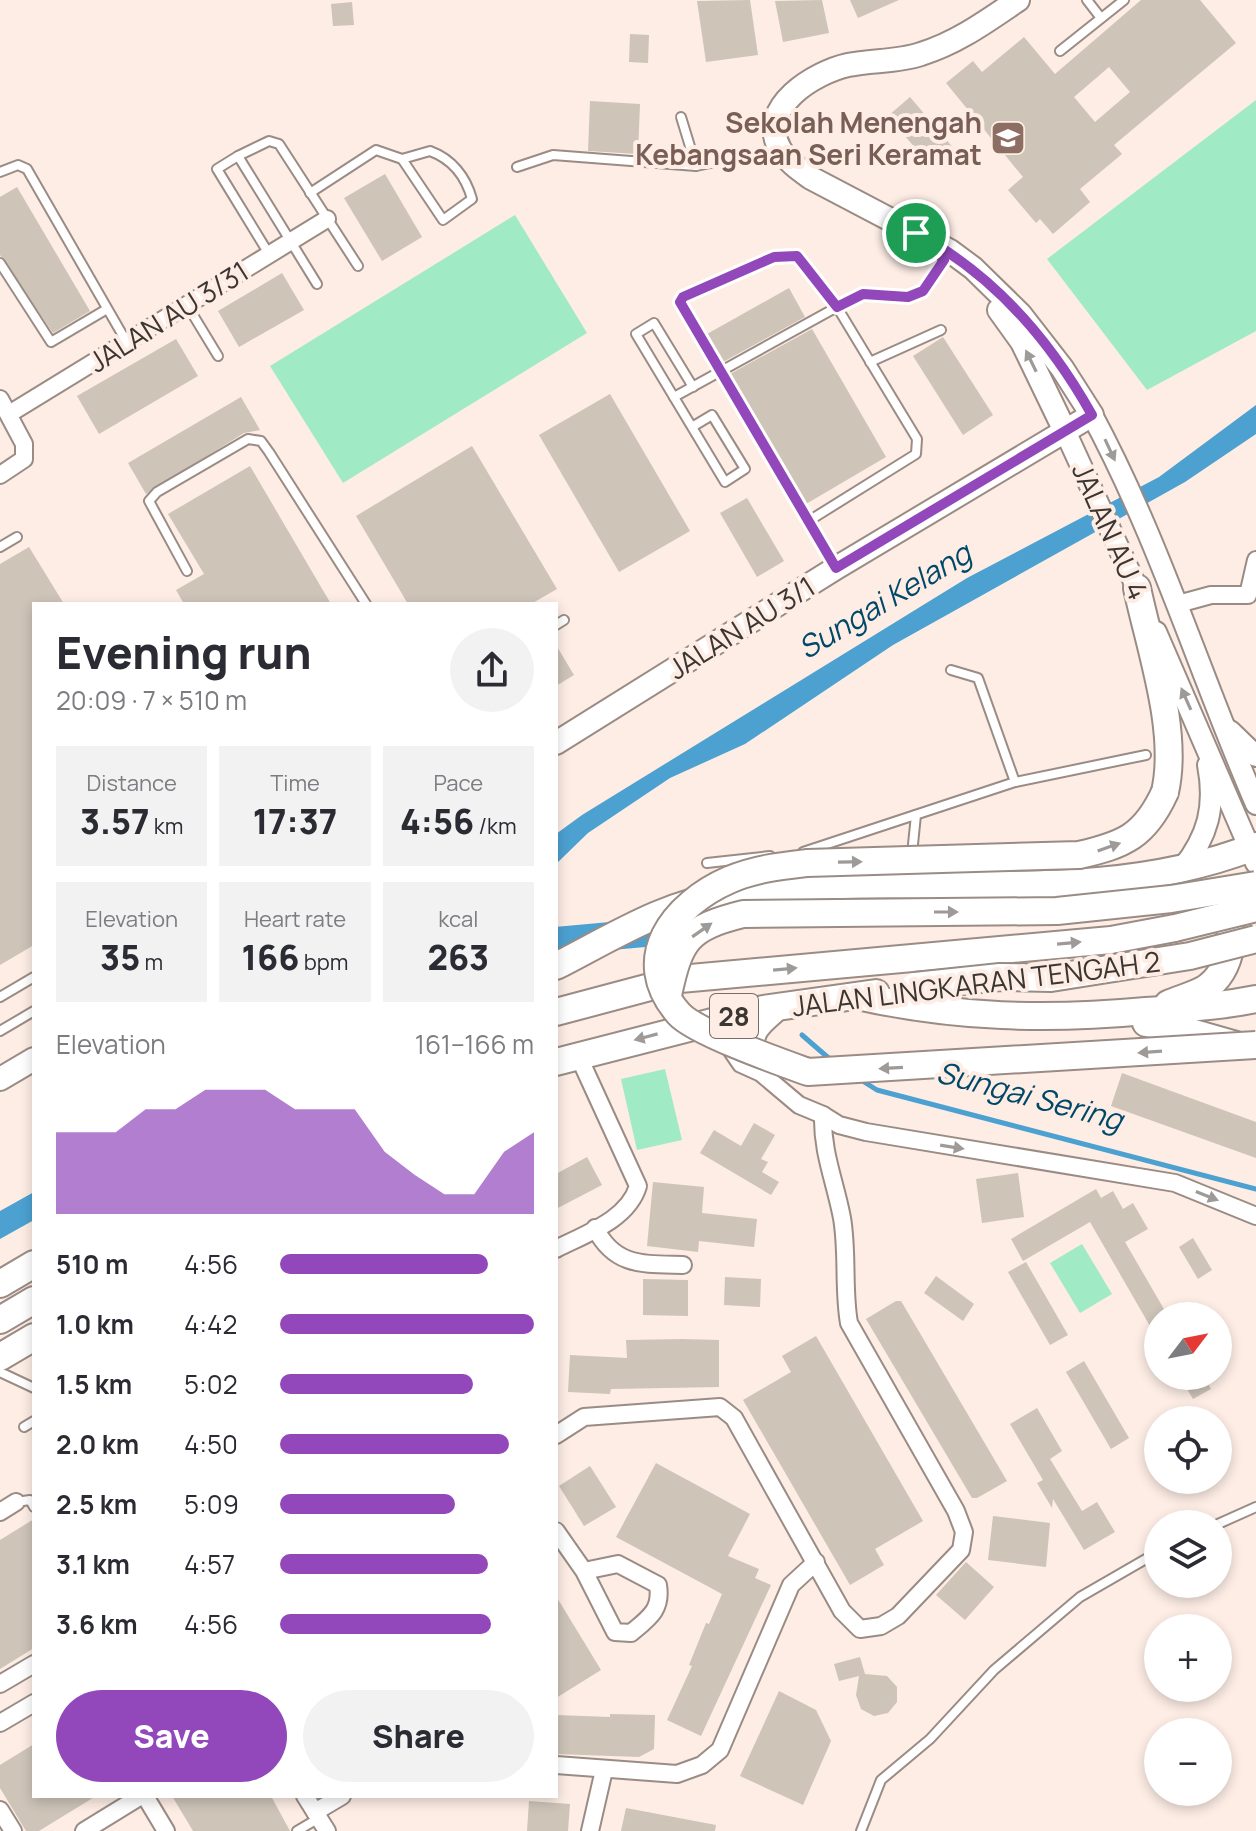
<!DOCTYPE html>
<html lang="en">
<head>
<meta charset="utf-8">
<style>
	:root { --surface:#fff; --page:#f2f2f3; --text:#2b2b33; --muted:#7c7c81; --accent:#9248bb }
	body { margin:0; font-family:Manrope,sans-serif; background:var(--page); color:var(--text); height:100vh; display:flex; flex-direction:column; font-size:30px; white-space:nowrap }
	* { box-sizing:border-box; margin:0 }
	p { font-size:26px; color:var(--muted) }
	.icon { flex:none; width:44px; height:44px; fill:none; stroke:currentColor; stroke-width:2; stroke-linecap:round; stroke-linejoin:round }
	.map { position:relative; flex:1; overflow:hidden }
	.panel { position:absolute; left:32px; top:602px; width:526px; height:1196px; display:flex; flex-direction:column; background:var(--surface); border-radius:0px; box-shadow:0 4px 12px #0003 }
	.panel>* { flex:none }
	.needle { width:52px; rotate:58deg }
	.controls { position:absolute; left:1144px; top:1302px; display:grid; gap:16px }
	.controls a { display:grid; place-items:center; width:88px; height:88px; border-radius:50%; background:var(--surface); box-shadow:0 4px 12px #0003; font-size:40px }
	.pin { position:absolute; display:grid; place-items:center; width:68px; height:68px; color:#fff; margin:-34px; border:4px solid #fff; border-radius:50%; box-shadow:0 2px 8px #0007 }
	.round { display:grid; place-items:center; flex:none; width:84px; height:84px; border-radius:42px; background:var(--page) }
	.head { display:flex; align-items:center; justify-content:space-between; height:136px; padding:0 24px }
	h1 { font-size:44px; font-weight:800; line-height:60px }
	.stats { display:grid; grid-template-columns:repeat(3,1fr); gap:12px; height:136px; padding:8px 24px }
	.stats div { display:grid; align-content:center; border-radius:0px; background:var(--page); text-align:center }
	.stats b { font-size:34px; font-weight:800 }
	.stats small { font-size:22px; font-weight:400 }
	.stats p { font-size:22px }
	.chart { height:224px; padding:16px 24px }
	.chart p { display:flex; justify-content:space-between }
	.chart svg { width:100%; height:144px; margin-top:8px; fill:var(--accent); opacity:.7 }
	.button { display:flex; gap:16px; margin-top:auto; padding:16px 24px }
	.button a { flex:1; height:92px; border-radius:48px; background:var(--accent); color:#fff; font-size:32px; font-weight:800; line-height:92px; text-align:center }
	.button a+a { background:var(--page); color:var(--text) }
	ul { padding:0 24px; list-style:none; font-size:26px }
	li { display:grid; grid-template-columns:128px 96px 1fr; align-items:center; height:60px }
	li i { height:20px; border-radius:10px; background:var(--accent) }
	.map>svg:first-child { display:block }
	.green { fill:#a0eac6 }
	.water { fill:#4ca1d1 }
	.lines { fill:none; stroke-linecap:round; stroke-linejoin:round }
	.stream { stroke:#4ca1d1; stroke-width:5 }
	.river { stroke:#4ca1d1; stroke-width:28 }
	.building { fill:#cec4b8; fill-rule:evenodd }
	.service-casing { stroke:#9a8c84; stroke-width:12 }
	.minor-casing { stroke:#9a8c84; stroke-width:20 }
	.tertiary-casing { stroke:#9a8c84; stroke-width:24 }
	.secondary-casing { stroke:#9a8c84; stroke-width:26 }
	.trunk-casing { stroke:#9a8c84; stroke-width:30 }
	.service { stroke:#fff; stroke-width:8 }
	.minor { stroke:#fff; stroke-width:16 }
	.tertiary { stroke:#fff; stroke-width:20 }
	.secondary { stroke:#fff; stroke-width:22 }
	.trunk { stroke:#fff; stroke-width:26 }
	.trunk-bridge-casing { stroke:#9a8c84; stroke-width:30; stroke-linecap:butt }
	.trunk-bridge { stroke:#fff; stroke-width:26 }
	.oneway { fill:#9e9a98 }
	.route-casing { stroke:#fff; stroke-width:16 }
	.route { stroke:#9248bb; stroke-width:10 }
	.labels { text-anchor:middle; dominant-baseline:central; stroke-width:8; stroke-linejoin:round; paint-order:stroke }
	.shield { fill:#fdede5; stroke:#766d68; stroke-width:2 }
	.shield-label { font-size:26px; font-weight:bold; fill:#3c3632 }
	.education-label { font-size:28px; font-weight:bold; fill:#785e54; stroke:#fdede5; text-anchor:end }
	.street-label { font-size:28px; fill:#3c3632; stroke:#fdede5 }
	.water-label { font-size:30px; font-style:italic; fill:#004868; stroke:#fdede5 }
</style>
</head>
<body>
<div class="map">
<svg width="1256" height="1831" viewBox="0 0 1256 1831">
	<rect width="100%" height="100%" fill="#fdede5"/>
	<!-- green -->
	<g class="green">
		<polygon points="1256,100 1256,331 1147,390 1047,259"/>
		<polygon points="515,215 587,333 343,483 270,366"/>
		<polygon points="665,1069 682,1140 637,1150 621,1079"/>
		<polygon points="1082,1244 1112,1294 1080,1313 1050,1263"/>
	</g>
	<!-- water -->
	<g class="water">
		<polygon points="1256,405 1256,434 1185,482 893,645 745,744 670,778 588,833 556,864 556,834 582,815 967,578 1159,477"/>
		<polygon points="34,1192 34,1220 0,1239 0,1211"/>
	</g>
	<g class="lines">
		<!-- stream -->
		<g class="stream">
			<polyline points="802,1035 832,1061"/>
			<polyline points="861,1080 877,1090 1256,1189"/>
		</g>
		<!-- river -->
		<polyline class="river" points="556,941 677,930 689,936"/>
	</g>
	<!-- building -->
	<g class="building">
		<polygon points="750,0 758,55 706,62 697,1"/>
		<polygon points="822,0 829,33 783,42 775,1"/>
		<polygon points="850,0 899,0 858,18"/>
		<path d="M1141,0H1200L1236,43L1114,145L1122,154L1080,189L1090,202L1053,234L1040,219L1036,223L1008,190L1023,177L946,83L973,61L982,72L1024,37L1055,74ZM1109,67L1130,92L1095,122L1074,97Z"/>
		<polygon points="352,2 354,25 333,26 331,4"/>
		<polygon points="630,34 649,35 648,63 629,62"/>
		<polygon points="910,97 955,150 933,169 888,116"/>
		<polygon points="590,101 640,104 638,154 588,151"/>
		<polygon points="385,174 422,237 382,261 344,198"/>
		<polygon points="17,187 90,311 53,333 0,255 0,197"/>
		<polygon points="282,273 304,310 239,347 218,311"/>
		<polygon points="789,288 805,317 723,362 707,334"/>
		<polygon points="812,329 886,457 806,504 730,374"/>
		<polygon points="943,337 993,415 963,435 913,356"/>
		<polygon points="176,339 198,376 99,434 77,396"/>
		<polygon points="610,394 690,531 619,572 539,435"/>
		<polygon points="241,397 260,430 244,433 146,494 128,463"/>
		<polygon points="472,446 557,589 531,604 408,604 356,516"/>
		<polygon points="250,466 331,604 184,604 176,590 204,574 168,514"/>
		<polygon points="747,498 784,561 757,577 720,513"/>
		<polygon points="29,547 64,604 34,604 34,945 0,965 0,564"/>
		<polygon points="556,645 574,675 556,686"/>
		<polygon points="1122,1073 1256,1122 1256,1158 1111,1106"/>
		<polygon points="754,1123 775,1135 761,1159 768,1162 762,1172 779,1182 771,1195 700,1153 714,1130 741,1146"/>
		<polygon points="587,1157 602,1185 556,1209 556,1174"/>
		<polygon points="1018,1173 1024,1217 982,1223 976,1179"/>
		<polygon points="653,1182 704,1187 702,1213 757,1219 754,1247 699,1241 698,1252 647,1246"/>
		<polygon points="1096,1189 1101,1198 1113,1191 1123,1209 1133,1203 1148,1229 1125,1242 1168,1316 1158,1316 1158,1340 1090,1222 1023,1261 1011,1239"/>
		<polygon points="1193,1238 1212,1270 1198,1279 1179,1247"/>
		<polygon points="1026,1262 1068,1335 1050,1345 1008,1272"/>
		<polygon points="936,1276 974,1304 963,1321 924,1293"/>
		<polygon points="725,1277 761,1279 760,1307 724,1305"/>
		<polygon points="643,1279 688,1280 688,1316 643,1315"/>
		<polygon points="896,1301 901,1301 1007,1481 977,1498 972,1498 866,1319"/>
		<polygon points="816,1336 923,1521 875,1549 884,1565 850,1585 743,1400 791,1372 782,1356"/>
		<polygon points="682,1339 719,1340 719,1387 611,1389 610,1394 568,1392 570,1355 627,1358 626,1340"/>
		<polygon points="1084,1361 1129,1438 1111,1449 1066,1372"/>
		<polygon points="1179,1376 1204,1376 1211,1389 1193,1399"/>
		<polygon points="1037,1408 1062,1451 1050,1459 1082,1511 1097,1502 1115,1532 1084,1550 1053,1499 1052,1508 1037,1483 1043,1480 1010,1424"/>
		<polygon points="656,1463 750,1514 728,1556 759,1569 755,1578 771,1585 701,1736 667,1720 692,1666 689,1665 706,1623 709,1624 722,1594 616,1537"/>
		<polygon points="590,1466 616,1507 584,1526 559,1486"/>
		<polygon points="993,1516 1050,1523 1046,1567 988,1560"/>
		<polygon points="34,1519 34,1648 0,1669 0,1540"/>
		<polygon points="966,1562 994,1587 965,1620 936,1595"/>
		<polygon points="556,1596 601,1670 556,1698"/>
		<polygon points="860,1657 865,1674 887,1676 897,1687 897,1702 888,1713 874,1716 861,1709 856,1695 859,1676 839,1681 834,1664"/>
		<polygon points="779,1691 816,1710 831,1741 803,1805 740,1776"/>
		<polygon points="610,1714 655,1715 654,1749 639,1757 556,1754 556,1715 610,1717"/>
		<polygon points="34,1744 34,1796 96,1796 39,1831 26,1831 0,1788 0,1765"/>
		<polygon points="172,1796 271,1796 290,1831 193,1831"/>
		<polygon points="529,1801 570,1804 568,1831 527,1831"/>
		<polygon points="626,1808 716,1825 715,1831 621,1831"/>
	</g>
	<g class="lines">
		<!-- service casing -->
		<g class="service-casing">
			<g id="service">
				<polyline points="1087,0 1101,18"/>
				<polyline points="1060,51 1124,0"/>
				<polyline points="681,117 696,166"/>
				<path d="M430,151C452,159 466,177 472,199L443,220L402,159Z"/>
				<polyline points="238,156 269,141 279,144 358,266"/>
				<polyline points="517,167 553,155 696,166 776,149"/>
				<polyline points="0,172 18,165 27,169 126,341"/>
				<polyline points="310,193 376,150 402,159"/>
				<polyline points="269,254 217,169 238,156 317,284"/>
				<polyline points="0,263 51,342 107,309"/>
				<polyline points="187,305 218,356"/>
				<polyline points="870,362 941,330"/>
				<polyline points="674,397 837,307 917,439 916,454 807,522"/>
				<polyline points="692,427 712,415 745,469 725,482 636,334 654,323 693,387"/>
				<polyline points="0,547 17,537"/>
				<polyline points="835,568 680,302 683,297 774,257 797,256 837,307 863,294 908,297 923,291 949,252"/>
				<polyline points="187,571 149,501 157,492 248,439 261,441 269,452 366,604"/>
				<polyline points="556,625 564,620"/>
				<polyline points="951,670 978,678 1015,782"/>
				<polyline points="803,852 1015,782 1146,755"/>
				<polyline points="912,854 916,815"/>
				<polyline points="707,863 770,856"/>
				<polyline points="0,997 34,977"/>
				<polyline points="0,1031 34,1011"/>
				<polyline points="0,1372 34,1388"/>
				<polyline points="24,1427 34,1421"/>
				<polyline points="16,1502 30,1500 34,1507"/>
				<polyline points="1218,1524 1256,1507"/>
				<polyline points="297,1831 319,1818"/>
				<polyline points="861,1831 881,1780 930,1739 994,1670 1080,1597 1158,1552"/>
			</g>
		</g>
		<!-- minor casing -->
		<g class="minor-casing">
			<g id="minor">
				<polyline points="0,399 24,444 24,459 0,475"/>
				<polyline points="9,414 327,219"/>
				<polyline points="1178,604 1211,595 1248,595 1256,560"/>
				<path d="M756,1057C752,1030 764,1026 783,1008"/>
				<polyline points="823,1115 839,1125 866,1132 1175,1183 1256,1216"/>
				<path d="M595,1228C615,1267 643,1264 683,1265"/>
				<path d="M556,1249C585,1234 628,1220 638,1186L578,1055"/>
				<path d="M556,1435L584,1417L720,1407L734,1418L842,1611L860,1629L881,1626L898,1616L961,1550L964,1532L956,1511L849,1323C843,1289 848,1253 842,1218C835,1181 822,1153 823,1115L799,1105L761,1073L741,1064L726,1042"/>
				<polyline points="0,1512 16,1502"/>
				<path d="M556,1531L584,1571L615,1632L631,1633C649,1618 662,1610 658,1585L618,1564L584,1571"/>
				<polyline points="0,1684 34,1664"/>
				<polyline points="0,1723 34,1703"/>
				<polyline points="556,1765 677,1774 702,1765 720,1750 791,1585 816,1562"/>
				<polyline points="145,1796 166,1831"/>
				<polyline points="305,1796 327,1831"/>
				<polyline points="0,1810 13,1831"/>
				<polyline points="315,1812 342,1796"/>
				<polyline points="84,1831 141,1796"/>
				<polyline points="590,1831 604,1770"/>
			</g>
		</g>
		<!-- tertiary casing -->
		<g class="tertiary-casing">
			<g id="tertiary">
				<path d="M1092,415C1159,539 1200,675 1256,804"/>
				<polyline points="1065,431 1142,599"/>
				<polyline points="1156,632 1256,863"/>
				<polyline points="1230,731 1256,756"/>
				<path d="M1182,869C1208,836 1216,807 1208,765"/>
			</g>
		</g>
		<!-- secondary casing -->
		<g class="secondary-casing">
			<g id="secondary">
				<polyline points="999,310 1022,342 1065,431"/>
				<path d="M556,743L836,568L1092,415L1062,368L1020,314L973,268L950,251L811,178C800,170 787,161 780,149C756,107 816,72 848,65C872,60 898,62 921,54C957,43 987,21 1018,0"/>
				<polyline points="0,1079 34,1059"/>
			</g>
		</g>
		<!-- trunk casing -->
		<g class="trunk-casing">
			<g id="trunk">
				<path d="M1137,588C1150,649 1179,731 1165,792"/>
				<path d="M556,966C611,938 666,903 728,894C904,867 1086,913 1256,846"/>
				<path d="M858,996C955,1018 1048,1020 1146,1011C1185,1008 1217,1007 1256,999"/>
				<path d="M1168,1004C1179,999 1192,996 1203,990C1234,972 1241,922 1214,898"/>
				<polyline points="556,1012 680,979 1111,940 1175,928"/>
				<polyline points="1146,1023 1180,1029 1236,1045"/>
				<polyline points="556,1062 763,1009 876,993"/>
				<polyline points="0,1284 34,1264"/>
				<polyline points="0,1320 34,1300"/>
				<polyline points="0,1357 34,1337"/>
			</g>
		</g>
		<!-- service -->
		<use href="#service" class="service"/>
		<!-- minor -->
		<use href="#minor" class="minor"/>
		<!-- tertiary -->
		<use href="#tertiary" class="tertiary"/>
		<!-- secondary -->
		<use href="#secondary" class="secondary"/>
		<!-- trunk -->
		<use href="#trunk" class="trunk"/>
		<!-- trunk-bridge casing -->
		<g class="trunk-bridge-casing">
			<g id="trunk-bridge">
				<path d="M1165,792C1145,836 1124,845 1079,855L807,863C781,866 754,869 729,880C674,904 630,959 679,1014C695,1032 783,1063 808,1072L1256,1045"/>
				<polyline points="1175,928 1256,908"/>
				<polyline points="915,986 1000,977 1051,978 1190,956 1256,939"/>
				<path d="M668,995C680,940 687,928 743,914L1057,911L1171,899L1256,885"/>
			</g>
		</g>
		<!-- trunk-bridge -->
		<use href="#trunk-bridge" class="trunk-bridge"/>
	</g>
	<!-- one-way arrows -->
	<defs><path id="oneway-solid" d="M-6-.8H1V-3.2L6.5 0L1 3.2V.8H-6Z" transform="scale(2)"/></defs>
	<g class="oneway">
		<use href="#oneway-solid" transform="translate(1031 361) rotate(-116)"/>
		<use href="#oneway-solid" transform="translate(1110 450) rotate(65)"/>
		<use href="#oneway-solid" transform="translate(1186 699) rotate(-114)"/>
		<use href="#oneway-solid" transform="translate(1109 847) rotate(-19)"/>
		<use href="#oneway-solid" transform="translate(850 862) rotate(-1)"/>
		<use href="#oneway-solid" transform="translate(946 912)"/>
		<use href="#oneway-solid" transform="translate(702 930) rotate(-35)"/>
		<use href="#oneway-solid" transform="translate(1069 943) rotate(-5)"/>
		<use href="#oneway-solid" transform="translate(785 969) rotate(-5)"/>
		<use href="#oneway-solid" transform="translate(646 1037) rotate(165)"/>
		<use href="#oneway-solid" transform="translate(1150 1052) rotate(176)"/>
		<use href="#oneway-solid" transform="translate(891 1068) rotate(177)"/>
		<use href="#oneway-solid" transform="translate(952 1147) rotate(9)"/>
		<use href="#oneway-solid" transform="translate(1207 1196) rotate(22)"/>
	</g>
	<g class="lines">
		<!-- route casing -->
		<g class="route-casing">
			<path id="route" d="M916,233C993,274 1050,340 1092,415L836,568L680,302L683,297L774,257L797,256L837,307L863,294L908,297L923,291L944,260Z"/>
		</g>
		<!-- route -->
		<use href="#route" class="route"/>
	</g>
	<!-- icons -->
	<defs>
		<g id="school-square" transform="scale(1.8)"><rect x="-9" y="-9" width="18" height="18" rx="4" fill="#8d6e63" stroke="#fdede5"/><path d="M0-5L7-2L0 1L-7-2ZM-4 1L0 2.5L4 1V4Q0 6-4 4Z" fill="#fff"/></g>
	</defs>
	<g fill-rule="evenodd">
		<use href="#school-square" x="1008" y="138"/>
	</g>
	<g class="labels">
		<!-- shield labels -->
		<rect class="shield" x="710" y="994" width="48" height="44" rx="6"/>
		<g class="shield-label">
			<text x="734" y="1016">28</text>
		</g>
		<!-- education labels -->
		<g class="education-label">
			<text x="982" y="122">Sekolah Menengah<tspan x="982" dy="32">Kebangsaan Seri Keramat</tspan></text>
		</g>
		<!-- street labels -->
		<g class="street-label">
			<text transform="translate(168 316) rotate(-32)">JALAN AU 3/31</text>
			<text transform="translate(1111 531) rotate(66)">JALAN AU 4</text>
			<text transform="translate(741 627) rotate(-32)">JALAN AU 3/1</text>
			<text transform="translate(976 983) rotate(-7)">JALAN LINGKARAN TENGAH 2</text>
		</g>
		<!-- water labels -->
		<g class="water-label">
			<text transform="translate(884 600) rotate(-31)">Sungai Kelang</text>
			<text transform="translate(1030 1095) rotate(15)">Sungai Sering</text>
		</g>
	</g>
</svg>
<div class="controls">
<a><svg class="needle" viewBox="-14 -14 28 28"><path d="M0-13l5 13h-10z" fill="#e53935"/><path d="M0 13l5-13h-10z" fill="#7c7c81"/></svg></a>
<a><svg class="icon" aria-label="locate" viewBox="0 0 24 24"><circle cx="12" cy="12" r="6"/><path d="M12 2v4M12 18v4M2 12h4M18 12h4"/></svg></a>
<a><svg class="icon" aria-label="layers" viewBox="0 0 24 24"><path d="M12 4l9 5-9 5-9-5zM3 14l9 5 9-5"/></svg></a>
<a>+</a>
<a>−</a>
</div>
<div class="pin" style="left:916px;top:233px;background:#1e9e55"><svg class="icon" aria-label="arrive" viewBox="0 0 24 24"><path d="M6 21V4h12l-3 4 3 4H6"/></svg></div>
<section class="panel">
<div class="head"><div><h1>Evening run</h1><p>20:09 · 7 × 510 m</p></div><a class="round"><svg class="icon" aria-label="share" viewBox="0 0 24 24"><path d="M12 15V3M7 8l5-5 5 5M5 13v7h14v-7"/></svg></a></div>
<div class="stats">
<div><p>Distance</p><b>3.57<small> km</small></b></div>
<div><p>Time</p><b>17:37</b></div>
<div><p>Pace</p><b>4:56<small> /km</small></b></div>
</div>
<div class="stats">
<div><p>Elevation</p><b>35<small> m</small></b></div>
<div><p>Heart rate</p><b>166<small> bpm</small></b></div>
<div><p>kcal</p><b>263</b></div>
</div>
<div class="chart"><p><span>Elevation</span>161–166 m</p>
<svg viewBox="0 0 160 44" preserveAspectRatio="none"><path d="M0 44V19L10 19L20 19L30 12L40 12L50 6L60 6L70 6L80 12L90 12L100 12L110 25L120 32L130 38L140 38L150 25L160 19V44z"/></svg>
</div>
<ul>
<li><b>510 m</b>4:56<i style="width:82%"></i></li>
<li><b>1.0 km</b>4:42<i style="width:100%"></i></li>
<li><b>1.5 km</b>5:02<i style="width:76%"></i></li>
<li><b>2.0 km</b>4:50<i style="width:90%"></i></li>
<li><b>2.5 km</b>5:09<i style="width:69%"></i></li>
<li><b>3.1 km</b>4:57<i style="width:82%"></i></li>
<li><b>3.6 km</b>4:56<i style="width:83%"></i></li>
</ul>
<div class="button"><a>Save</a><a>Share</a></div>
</section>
</div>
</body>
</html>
